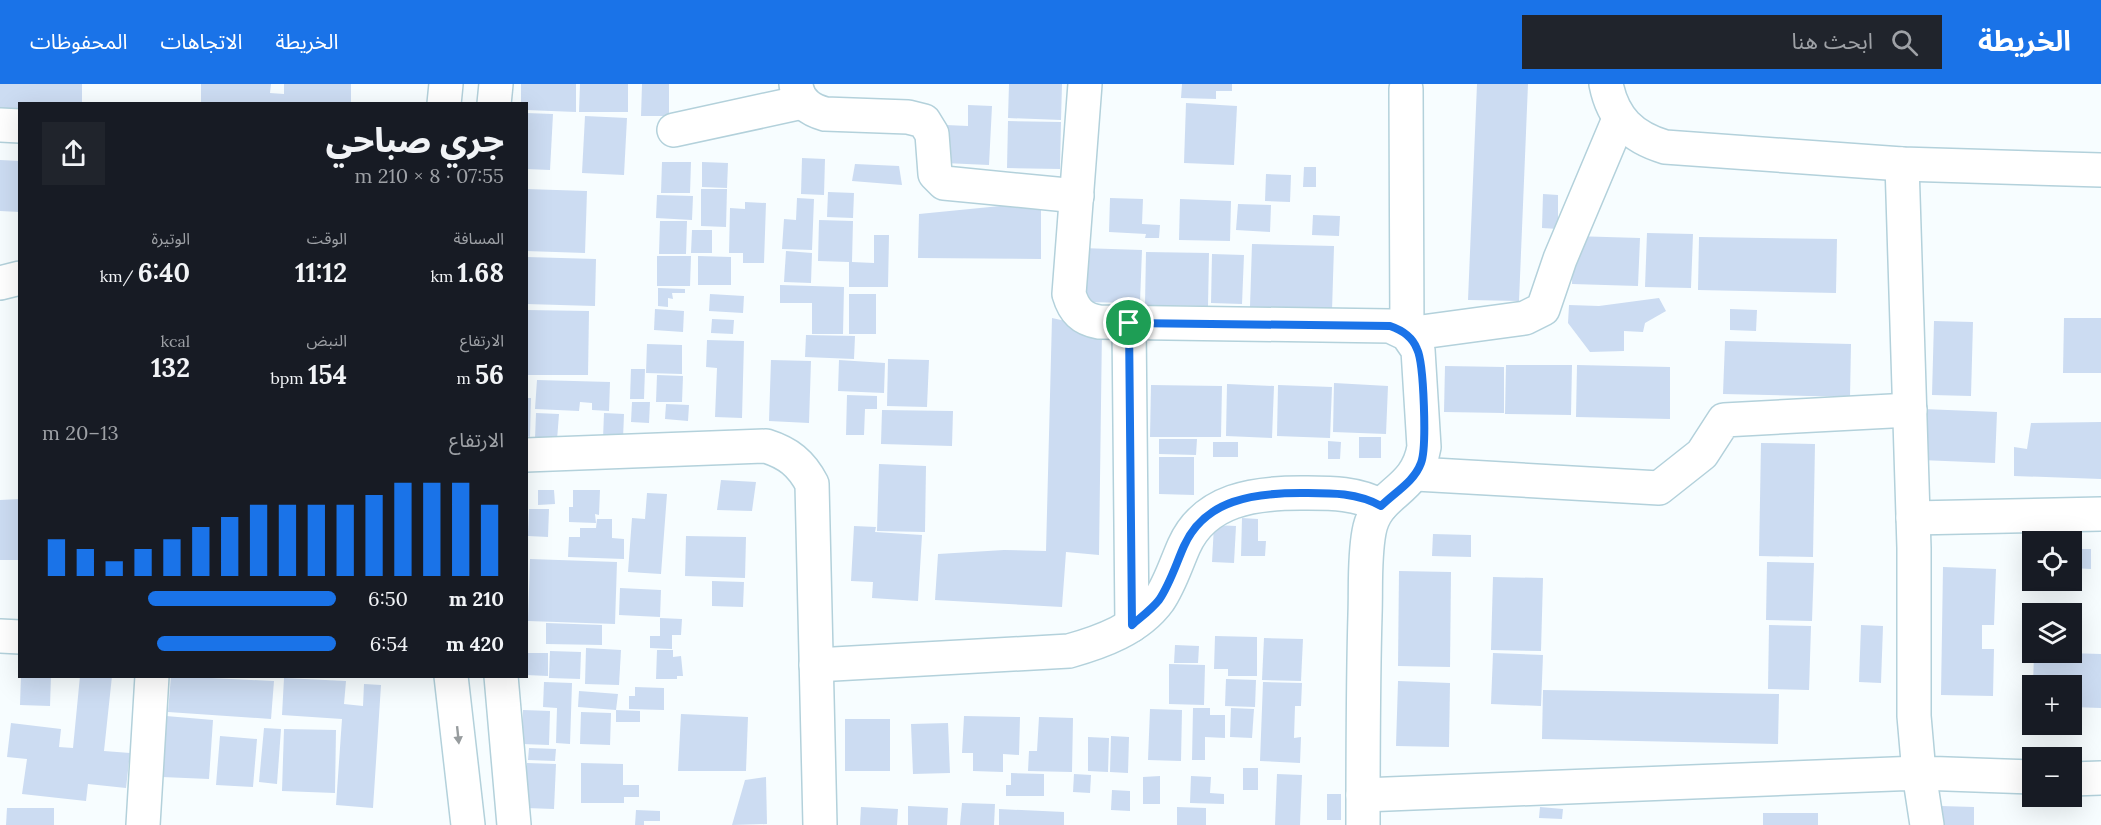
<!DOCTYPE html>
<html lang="ar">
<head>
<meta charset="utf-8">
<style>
	:root { --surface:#171b24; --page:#20242c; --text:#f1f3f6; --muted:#9ea1a6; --accent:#1a73e8 }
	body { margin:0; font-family:Lora,"Noto Sans Arabic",serif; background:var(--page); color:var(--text); direction:rtl; height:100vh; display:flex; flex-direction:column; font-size:22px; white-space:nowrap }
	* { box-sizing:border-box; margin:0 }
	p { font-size:20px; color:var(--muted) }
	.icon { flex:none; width:33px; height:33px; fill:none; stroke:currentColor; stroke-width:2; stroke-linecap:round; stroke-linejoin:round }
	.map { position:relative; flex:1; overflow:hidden; direction:ltr }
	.side { position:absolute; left:18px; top:18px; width:510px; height:576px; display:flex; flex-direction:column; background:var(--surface); border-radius:0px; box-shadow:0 6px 24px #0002; direction:rtl }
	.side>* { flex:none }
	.tools { position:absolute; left:2022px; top:447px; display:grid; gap:12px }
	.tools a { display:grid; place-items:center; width:60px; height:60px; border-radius:0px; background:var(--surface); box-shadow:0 6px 24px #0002; font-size:30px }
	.pin { position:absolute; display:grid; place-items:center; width:51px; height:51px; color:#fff; margin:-26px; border:3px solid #fff; border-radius:50%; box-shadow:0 2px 6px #0007 }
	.round { display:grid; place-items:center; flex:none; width:63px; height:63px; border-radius:0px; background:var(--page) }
	.overview { display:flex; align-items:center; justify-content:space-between; height:102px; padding:0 24px }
	h1 { font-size:33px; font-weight:800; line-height:45px }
	.metrics { display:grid; grid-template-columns:repeat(3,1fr); gap:9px; height:102px; padding:6px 24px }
	.metrics div { display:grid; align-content:center }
	.metrics b { font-size:26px; font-weight:800 }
	.metrics small { font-size:16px; font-weight:400 }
	.metrics p { font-size:16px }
	.chart { height:168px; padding:12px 24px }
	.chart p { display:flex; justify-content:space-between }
	.chart svg { width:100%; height:108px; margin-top:6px; stroke:var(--accent); stroke-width:6 }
	ul { padding:0 24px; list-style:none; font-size:20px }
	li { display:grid; grid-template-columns:96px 72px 1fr; align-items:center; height:45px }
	li i { height:15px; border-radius:8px; background:var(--accent) }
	header { display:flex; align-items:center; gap:36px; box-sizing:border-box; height:84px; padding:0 30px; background:var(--accent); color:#fff }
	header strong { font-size:28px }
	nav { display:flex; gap:33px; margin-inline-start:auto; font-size:21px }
	.search { width:420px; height:54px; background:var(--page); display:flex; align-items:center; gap:15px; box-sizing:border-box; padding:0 21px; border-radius:0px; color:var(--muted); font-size:22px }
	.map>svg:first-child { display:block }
	.building { fill:#ccdcf2 }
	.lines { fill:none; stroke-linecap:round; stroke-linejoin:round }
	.minor-casing { stroke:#b3d1db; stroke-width:36 }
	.minor { stroke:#fff; stroke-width:33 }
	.oneway { fill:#979c9e }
	.route-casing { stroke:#fff; stroke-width:12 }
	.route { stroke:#1a73e8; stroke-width:8 }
</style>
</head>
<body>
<header>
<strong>الخريطة</strong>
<div class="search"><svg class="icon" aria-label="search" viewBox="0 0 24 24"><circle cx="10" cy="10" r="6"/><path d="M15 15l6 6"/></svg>ابحث هنا</div>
<nav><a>الخريطة</a><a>الاتجاهات</a><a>المحفوظات</a></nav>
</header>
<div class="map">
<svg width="2101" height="741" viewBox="0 0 2101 741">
	<rect width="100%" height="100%" fill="#f7fdff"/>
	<!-- building -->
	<g class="building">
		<polygon points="0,0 82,0 82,20 20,20 20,30 0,30"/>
		<polygon points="201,0 271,0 270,9 284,10 284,0 351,0 351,20 201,20"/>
		<polygon points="521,0 576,0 576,28 526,26 526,20 521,20"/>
		<polygon points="580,0 628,0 628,28 579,28"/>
		<polygon points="642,0 669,0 669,32 641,32"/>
		<polygon points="1009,0 1062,0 1061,36 1008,34"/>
		<polygon points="1182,0 1232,0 1232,7 1216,7 1216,15 1181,14"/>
		<polygon points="1477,0 1528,0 1519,217 1468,216"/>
		<polygon points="1186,19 1237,22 1234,81 1184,79"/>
		<polygon points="968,21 992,22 989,81 944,79 946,41 968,42"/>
		<polygon points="526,29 553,30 550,86 526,85"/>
		<polygon points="585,32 627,34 624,91 582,89"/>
		<polygon points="1008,37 1061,38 1060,85 1007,84"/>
		<polygon points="802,74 825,75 824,111 801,110"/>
		<polygon points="0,76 20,77 20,128 0,127"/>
		<polygon points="662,78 691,78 690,109 661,109"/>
		<polygon points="702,78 728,79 727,104 702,103"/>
		<polygon points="855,80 899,82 902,101 852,97"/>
		<polygon points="1304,83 1316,83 1316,103 1303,103"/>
		<polygon points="1266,90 1291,91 1290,118 1265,117"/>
		<polygon points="526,105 587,107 585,169 526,167"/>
		<polygon points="701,105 727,105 726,143 701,142"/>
		<polygon points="828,108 854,109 853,134 827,133"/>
		<polygon points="1543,110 1558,111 1558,145 1542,144"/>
		<polygon points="657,111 693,112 692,136 656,134"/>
		<polygon points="797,114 814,115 812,166 782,165 784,135 796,136"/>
		<polygon points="1110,114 1143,115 1142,140 1160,141 1159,154 1145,154 1146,150 1109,148"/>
		<polygon points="1180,115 1231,117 1230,157 1179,156"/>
		<polygon points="745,118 766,119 764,179 743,179 743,169 729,169 730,124 745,125"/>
		<polygon points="1041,118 1041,175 918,174 919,130"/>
		<polygon points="1238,120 1271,121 1270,148 1236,146"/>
		<polygon points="1313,131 1340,132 1339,152 1312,151"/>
		<polygon points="819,136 853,137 852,178 874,179 874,151 889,151 888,203 849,203 849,178 818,177"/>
		<polygon points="660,137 687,137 686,170 659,170"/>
		<polygon points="692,146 712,146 712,169 691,169"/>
		<polygon points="1647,149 1693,150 1691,204 1645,203"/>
		<polygon points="1573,152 1640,154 1638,202 1572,200"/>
		<polygon points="1699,153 1837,155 1836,209 1698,206"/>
		<polygon points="1252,160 1334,162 1332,226 1250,223"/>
		<polygon points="1081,164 1142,166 1140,219 1080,218"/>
		<polygon points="786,167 812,169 811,199 784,198"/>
		<polygon points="1146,168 1209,169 1208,222 1145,221"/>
		<polygon points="1212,170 1244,171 1242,220 1211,219"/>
		<polygon points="657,172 691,172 690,202 657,202"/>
		<polygon points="698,172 731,173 731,201 698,201"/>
		<polygon points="526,173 596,175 595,222 526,220"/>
		<polygon points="780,201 844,203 843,250 812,250 812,219 780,219"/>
		<polygon points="658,204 685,205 685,209 672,209 673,215 668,214 668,223 658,222"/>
		<polygon points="710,210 744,212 743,229 709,227"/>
		<rect x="849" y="210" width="27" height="40"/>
		<polygon points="1659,214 1666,227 1645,239 1643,248 1624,247 1624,267 1590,268 1568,239 1569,221 1599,222"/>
		<polygon points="655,225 684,227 683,248 654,246"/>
		<polygon points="1730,225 1757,226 1756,247 1730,246"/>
		<polygon points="526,226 589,227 588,291 526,291"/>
		<polygon points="1052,234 1102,245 1099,471 1066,468 1062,523 935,516 938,470 1004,466 1046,467"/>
		<polygon points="2064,234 2101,234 2101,289 2063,289"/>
		<polygon points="712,235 734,236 733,250 711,249"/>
		<polygon points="1934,237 1973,238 1971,312 1932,311"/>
		<polygon points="806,251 855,252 854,275 805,273"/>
		<polygon points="707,256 744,257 742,334 715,333 717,284 706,283"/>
		<polygon points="1725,257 1851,260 1850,313 1723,310"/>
		<polygon points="647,260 682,261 682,290 646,289"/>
		<polygon points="888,275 929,276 927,323 887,322"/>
		<polygon points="771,276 811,277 809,339 769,337"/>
		<polygon points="839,276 885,279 884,309 838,307"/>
		<polygon points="1506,281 1572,281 1571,331 1505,330"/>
		<polygon points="1577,281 1670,283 1670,335 1576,333"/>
		<polygon points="1445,282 1504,283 1504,329 1444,328"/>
		<polygon points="631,285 645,285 644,315 630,315"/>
		<polygon points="657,291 683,292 682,318 656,318"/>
		<polygon points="537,296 610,298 609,327 592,326 592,319 580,318 579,327 535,325"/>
		<polygon points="1334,299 1388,302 1386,350 1333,348"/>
		<polygon points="1227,300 1274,302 1272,354 1226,352"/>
		<polygon points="1151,301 1222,302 1221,353 1150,353"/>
		<polygon points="1278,301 1332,303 1330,354 1277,352"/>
		<polygon points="847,311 877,312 877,325 865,325 864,351 846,351"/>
		<polygon points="526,314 531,314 530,353 526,352"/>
		<polygon points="632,318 650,318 649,339 631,338"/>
		<polygon points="666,320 689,321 688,337 665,335"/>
		<polygon points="1923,325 1997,328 1995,379 1920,376"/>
		<polygon points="882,326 953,327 952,362 881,360"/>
		<polygon points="536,329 559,330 557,356 535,355"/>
		<polygon points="604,329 624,330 623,355 603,355"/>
		<polygon points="2101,338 2101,395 2014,392 2014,363 2027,365 2031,339"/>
		<rect x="1359" y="353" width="22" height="21"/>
		<polygon points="1159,355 1197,355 1196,371 1159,370"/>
		<polygon points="1328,357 1341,358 1340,375 1328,375"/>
		<rect x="1213" y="358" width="25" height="15"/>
		<polygon points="1761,359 1815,360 1813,473 1759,472"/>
		<polygon points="1159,373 1194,373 1194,411 1159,410"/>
		<polygon points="879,380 926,382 925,448 877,447"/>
		<polygon points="721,396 756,398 752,427 717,426"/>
		<polygon points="538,406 554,406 555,420 538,421"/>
		<polygon points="573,406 600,406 599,431 595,430 596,439 569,438 569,423 573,423"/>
		<polygon points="647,409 667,410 661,490 628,488 632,434 645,435"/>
		<polygon points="20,415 20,476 0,476 0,416"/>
		<polygon points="529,425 549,425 548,453 528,452"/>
		<polygon points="1242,434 1258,435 1258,457 1266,457 1265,472 1241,472"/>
		<polygon points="597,435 612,435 612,454 624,455 624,475 568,473 569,453 580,453 580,444 596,444"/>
		<polygon points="1214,441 1236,442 1234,479 1212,478"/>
		<polygon points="854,442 876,443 875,448 922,451 918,517 872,514 873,498 851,497"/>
		<polygon points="1433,450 1471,451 1471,473 1432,472"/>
		<polygon points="686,452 746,453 745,494 685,492"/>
		<polygon points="2072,465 2091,465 2091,485 2072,484"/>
		<polygon points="530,475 617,478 615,540 528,537"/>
		<polygon points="1767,478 1814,479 1812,537 1766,536"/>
		<polygon points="1943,483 1996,485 1994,541 1982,541 1982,565 1994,565 1993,612 1941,611"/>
		<polygon points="1399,487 1451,488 1450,583 1398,582"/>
		<polygon points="1493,493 1543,494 1541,567 1491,566"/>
		<polygon points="712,497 744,498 743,523 712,522"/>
		<polygon points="620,504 661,506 660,533 619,531"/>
		<polygon points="660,534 682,535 681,551 672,551 672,565 650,564 650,552 660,552"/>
		<polygon points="546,539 602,541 602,561 546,560"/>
		<polygon points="1769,541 1811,542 1809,606 1768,605"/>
		<polygon points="1861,541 1883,542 1881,599 1859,598"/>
		<polygon points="1215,552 1257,553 1257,592 1228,592 1228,585 1214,585"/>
		<polygon points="1264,554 1303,555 1301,597 1262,596"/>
		<polygon points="1175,561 1199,562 1198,579 1174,579"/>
		<polygon points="586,564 621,566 619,601 585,600"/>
		<polygon points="657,566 673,566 673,573 681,572 683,592 677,592 677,595 656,595"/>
		<polygon points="550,567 581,568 580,595 549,594"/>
		<polygon points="2034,568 2101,570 2101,624 2072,623 2072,602 2033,602"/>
		<polygon points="526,569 548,569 548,592 526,591"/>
		<polygon points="1493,569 1543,571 1541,622 1491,620"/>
		<polygon points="1169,580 1205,581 1204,621 1169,620"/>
		<polygon points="21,592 51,592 50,622 20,621"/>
		<polygon points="80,592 112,592 104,667 130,669 126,704 88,700 86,717 22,710 27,675 7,673 11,639 61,645 59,663 73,664"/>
		<polygon points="171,592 274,597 271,635 168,628"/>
		<polygon points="284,594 346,597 344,620 363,622 364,600 381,601 373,724 336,721 342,635 282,631"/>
		<polygon points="1226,595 1256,596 1255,623 1225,622"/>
		<polygon points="1398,597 1450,599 1449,663 1396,662"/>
		<polygon points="544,598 572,599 570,660 556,659 557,624 543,623"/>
		<polygon points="1263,598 1302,599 1301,622 1295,622 1294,654 1301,653 1300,679 1260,677"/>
		<polygon points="635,603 664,604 664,626 629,625 629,612 635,612"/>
		<polygon points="1543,606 1779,610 1778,660 1542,655"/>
		<polygon points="579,607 618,610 616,626 578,623"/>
		<polygon points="1193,624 1210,624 1210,631 1225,631 1225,654 1205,653 1205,676 1192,676"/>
		<polygon points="1231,624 1254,625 1252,654 1230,653"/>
		<polygon points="1150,625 1182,626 1181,677 1148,676"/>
		<polygon points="523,626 550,627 549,661 522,660"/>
		<polygon points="616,626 640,627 640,638 616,638"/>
		<polygon points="581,628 611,629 610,661 580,660"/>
		<polygon points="681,630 748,633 746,687 678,687"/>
		<polygon points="166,632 213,636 209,695 162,693"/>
		<polygon points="964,632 1020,633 1019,671 1003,670 1003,688 973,687 973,669 962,669"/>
		<polygon points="1039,633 1073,634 1072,688 1028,687 1029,667 1037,667"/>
		<rect x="845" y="635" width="45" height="52"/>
		<polygon points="948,639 950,689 913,690 911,640"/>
		<polygon points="264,644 281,645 277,700 259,698"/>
		<polygon points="284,645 336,646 335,709 282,707"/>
		<polygon points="220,652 257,655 253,703 216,701"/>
		<polygon points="1111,652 1129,653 1128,689 1110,688"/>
		<polygon points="1088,653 1109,654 1108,688 1088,687"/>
		<polygon points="529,664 556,665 555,677 528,676"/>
		<polygon points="527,679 556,680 554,725 526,724"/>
		<polygon points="581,679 623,680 623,701 639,701 639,713 624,713 624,719 581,719"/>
		<rect x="1243" y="684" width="15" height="22"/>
		<polygon points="1011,689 1044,690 1044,712 1006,712 1006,701 1011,701"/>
		<polygon points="1074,690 1091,691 1090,709 1073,708"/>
		<polygon points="1277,690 1302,691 1300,741 1275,741"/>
		<polygon points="1160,692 1160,720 1143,720 1143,693"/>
		<polygon points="1191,692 1211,693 1210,709 1224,710 1224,720 1190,719"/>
		<polygon points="766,693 767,740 732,741 745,696"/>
		<polygon points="1112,706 1130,707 1130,727 1111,726"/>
		<rect x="1327" y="710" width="14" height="26"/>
		<polygon points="962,719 995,720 994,741 960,741"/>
		<polygon points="908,722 948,724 947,741 908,741"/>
		<polygon points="1941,722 1974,723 1974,741 1940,741"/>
		<polygon points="861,723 898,725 897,741 860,741"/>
		<polygon points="1177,723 1206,724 1206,741 1177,741"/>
		<polygon points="1540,723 1563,725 1562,735 1539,734"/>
		<polygon points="7,724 54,724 54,741 6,741"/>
		<polygon points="999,725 1064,728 1064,741 999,741"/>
		<polygon points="636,726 660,727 660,737 644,737 644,741 635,741"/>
		<rect x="1763" y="729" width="55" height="12"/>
	</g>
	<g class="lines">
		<!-- minor casing -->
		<g class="minor-casing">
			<g id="minor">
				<path d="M796,0C797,17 810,26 825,30L908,33L924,37L932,50L935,90L944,99L1077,112"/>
				<path d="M1085,0L1069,210C1074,227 1082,235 1099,238L1390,242L1407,250L1418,266L1424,363C1416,410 1376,407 1369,448C1364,475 1366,504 1365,531C1363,601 1363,671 1363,741"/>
				<path d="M1606,0C1613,35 1632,53 1665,63L1902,80L2101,86"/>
				<polyline points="1406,5 1407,250 1525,234 1543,225 1560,175 1619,35"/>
				<polyline points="444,20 446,0"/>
				<polyline points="494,20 496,0"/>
				<polyline points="0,41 20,42"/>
				<polyline points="674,46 803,18"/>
				<polyline points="1902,80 1914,464 1914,632 1919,689 2032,693"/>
				<polyline points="0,199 20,194"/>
				<polyline points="1129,239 1132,541"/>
				<path d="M526,371L766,362C788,369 801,379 812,400L820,741"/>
				<polyline points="1416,390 1659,404 1702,370 1724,336 1910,326"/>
				<polyline points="1913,434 2101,430"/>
				<polyline points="0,552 20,553"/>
				<path d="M816,581L1069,567C1101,558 1138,545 1159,516C1170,500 1176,480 1184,462C1205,415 1255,409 1301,409C1328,409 1356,408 1381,422"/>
				<polyline points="451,592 468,741"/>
				<polyline points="501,592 514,741"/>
				<polyline points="2072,695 2101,694"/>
				<polyline points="1363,711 1919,689 1927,741"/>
				<polyline points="143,741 152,592"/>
			</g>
		</g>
		<!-- minor -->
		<use href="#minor" class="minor"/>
	</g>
	<!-- one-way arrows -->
	<defs><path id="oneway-solid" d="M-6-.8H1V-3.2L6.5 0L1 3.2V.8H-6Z" transform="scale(1.5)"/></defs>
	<use class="oneway" href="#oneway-solid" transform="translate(458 651) rotate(84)"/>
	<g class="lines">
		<!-- route casing -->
		<g class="route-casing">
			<path id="route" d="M1129,239L1390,242C1402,246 1412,252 1417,265C1424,279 1427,364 1421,379C1414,398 1395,408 1381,422C1356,408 1328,409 1301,409C1255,409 1205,415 1184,462C1176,480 1170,500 1159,516C1152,525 1141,533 1132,541Z"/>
		</g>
		<!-- route -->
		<use href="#route" class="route"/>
	</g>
</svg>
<div class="tools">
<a><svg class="icon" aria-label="locate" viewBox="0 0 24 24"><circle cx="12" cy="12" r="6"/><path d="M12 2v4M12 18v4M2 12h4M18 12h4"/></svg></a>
<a><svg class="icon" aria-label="layers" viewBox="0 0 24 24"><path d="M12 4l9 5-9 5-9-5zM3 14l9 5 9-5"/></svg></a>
<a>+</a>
<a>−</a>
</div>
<div class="pin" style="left:1129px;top:239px;background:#1e9e55"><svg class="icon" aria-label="arrive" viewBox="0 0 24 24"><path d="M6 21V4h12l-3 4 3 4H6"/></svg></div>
<section class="side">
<div class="overview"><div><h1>جري صباحي</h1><p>07:55 · 8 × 210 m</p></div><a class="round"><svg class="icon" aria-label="share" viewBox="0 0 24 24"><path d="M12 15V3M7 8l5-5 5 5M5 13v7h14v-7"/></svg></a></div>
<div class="metrics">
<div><p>المسافة</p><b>1.68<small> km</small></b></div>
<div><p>الوقت</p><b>11:12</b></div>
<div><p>الوتيرة</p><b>6:40<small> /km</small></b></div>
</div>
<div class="metrics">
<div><p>الارتفاع</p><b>56<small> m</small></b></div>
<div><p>النبض</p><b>154<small> bpm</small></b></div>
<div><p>kcal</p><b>132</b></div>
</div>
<div class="chart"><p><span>الارتفاع</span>13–20 m</p>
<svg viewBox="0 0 160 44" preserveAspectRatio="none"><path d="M5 44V29M15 44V33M25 44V38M35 44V33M45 44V29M55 44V24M65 44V20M75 44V15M85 44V15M95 44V15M105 44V15M115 44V11M125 44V6M135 44V6M145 44V6M155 44V15"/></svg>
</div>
<ul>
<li><b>210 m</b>6:50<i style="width:64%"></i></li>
<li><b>420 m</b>6:54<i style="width:61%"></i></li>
</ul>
</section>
</div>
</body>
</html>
